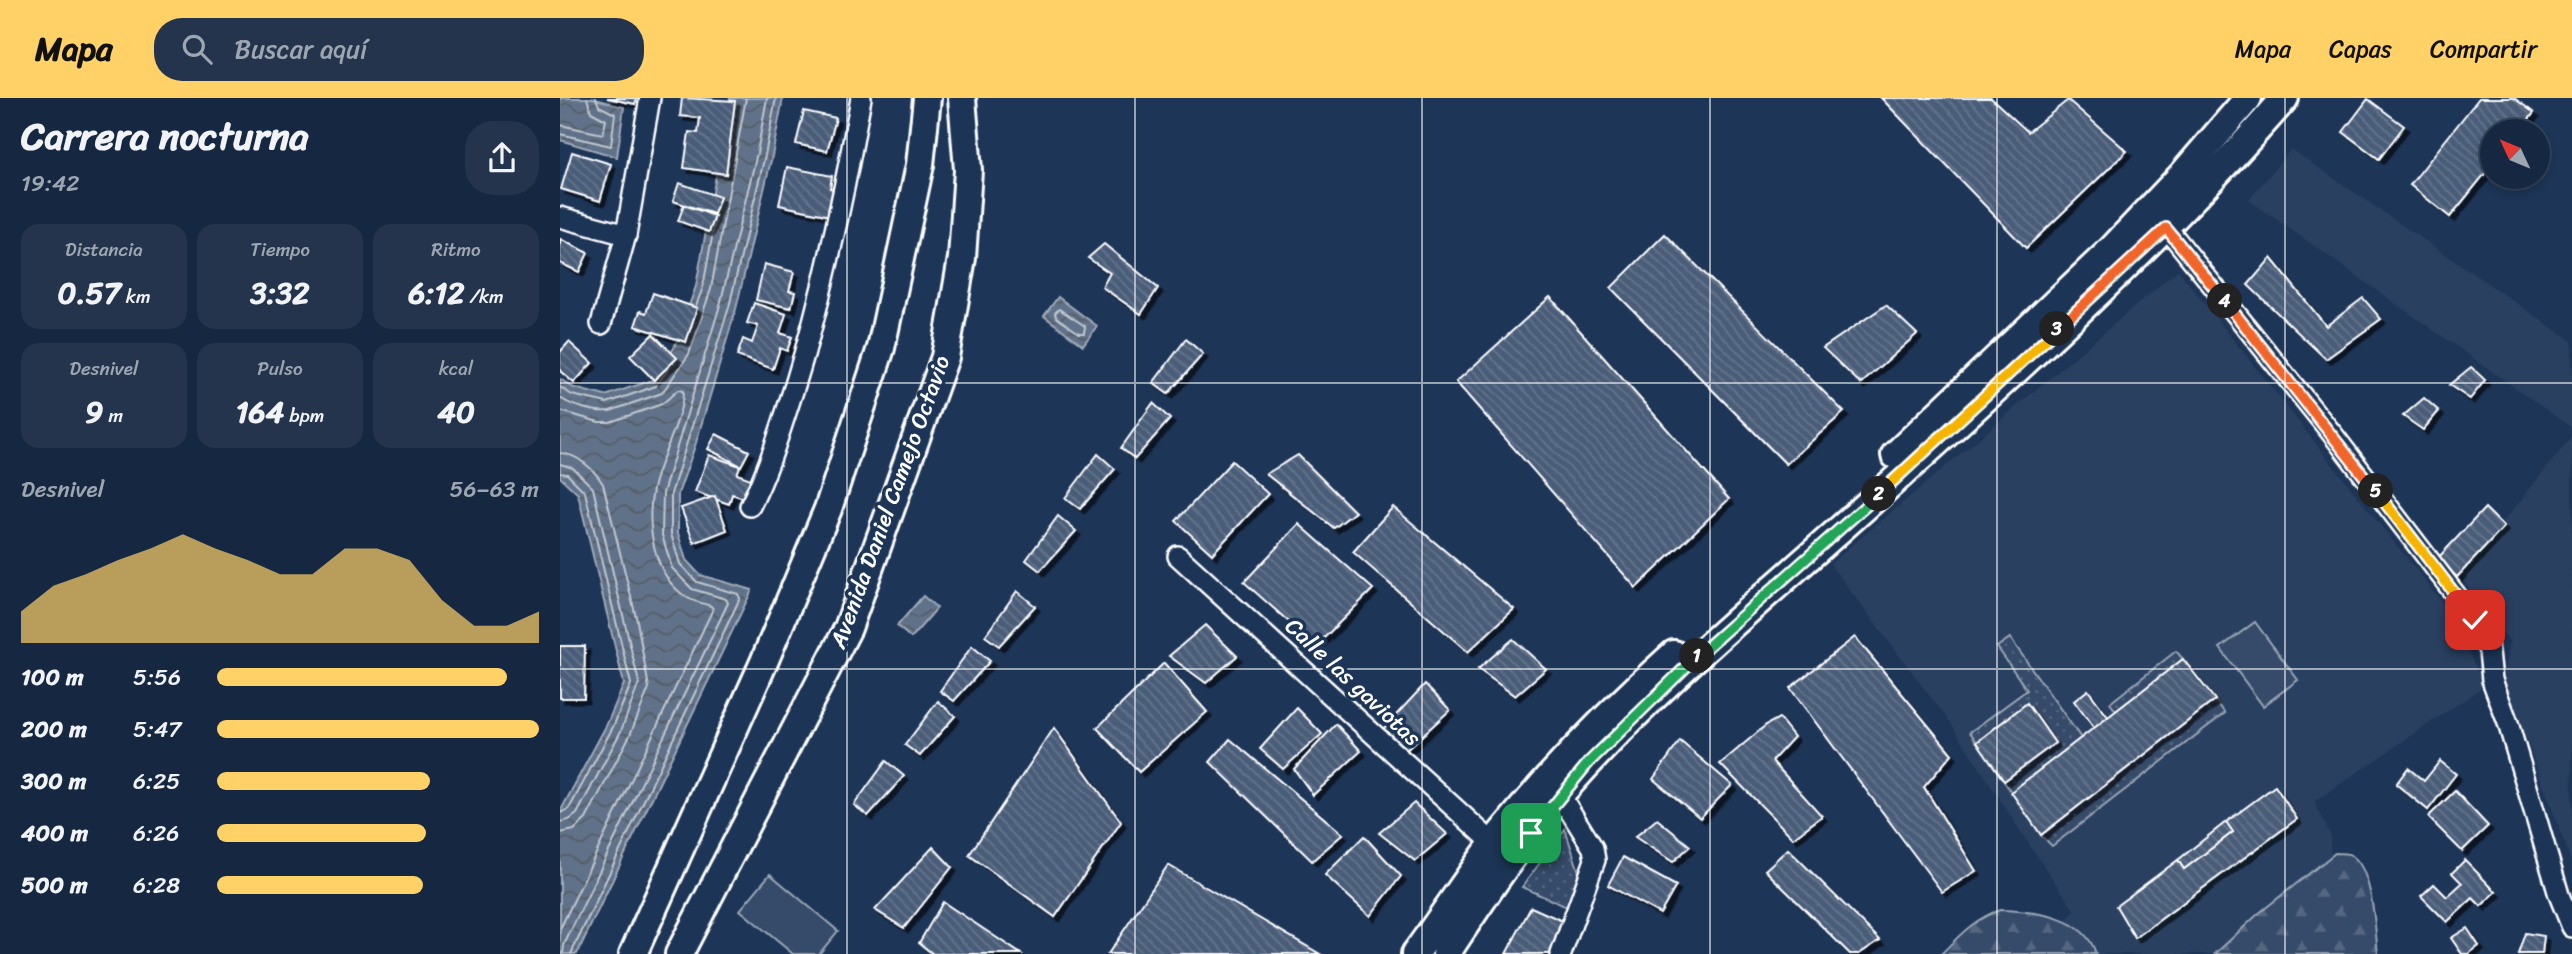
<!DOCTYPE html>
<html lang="es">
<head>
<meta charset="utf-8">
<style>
	:root { --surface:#162841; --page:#23344c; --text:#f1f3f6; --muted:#9ea6b1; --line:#35445a; --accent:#ffd166 }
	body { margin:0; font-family:Sriracha,sans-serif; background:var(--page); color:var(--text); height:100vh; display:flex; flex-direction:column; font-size:26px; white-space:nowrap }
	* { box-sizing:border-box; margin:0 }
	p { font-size:23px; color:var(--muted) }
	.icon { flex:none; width:38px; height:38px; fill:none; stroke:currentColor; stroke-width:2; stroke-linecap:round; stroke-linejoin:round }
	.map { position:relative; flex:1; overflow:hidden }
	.side { display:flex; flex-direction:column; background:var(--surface); width:560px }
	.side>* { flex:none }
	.needle { width:46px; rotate:314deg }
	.fabs { position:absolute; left:1920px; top:21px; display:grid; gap:14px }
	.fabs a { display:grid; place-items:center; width:70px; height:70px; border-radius:50%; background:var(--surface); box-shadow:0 4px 10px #0003,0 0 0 2px var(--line); font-size:35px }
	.pin { position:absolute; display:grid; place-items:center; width:60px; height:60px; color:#fff; margin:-30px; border-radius:14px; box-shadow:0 4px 10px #0006 }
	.km { position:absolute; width:35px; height:35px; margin:-18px; border-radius:50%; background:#222; color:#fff; font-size:19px; line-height:35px; text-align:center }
	.round { display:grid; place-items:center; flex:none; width:74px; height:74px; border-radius:28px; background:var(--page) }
	.headline { display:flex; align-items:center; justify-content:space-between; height:119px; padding:0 21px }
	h1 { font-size:38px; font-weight:700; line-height:52px }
	.stats { display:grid; grid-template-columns:repeat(3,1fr); gap:10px; height:119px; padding:7px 21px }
	.stats div { display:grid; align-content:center; border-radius:18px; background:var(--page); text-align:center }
	.stats b { font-size:30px; font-weight:700 }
	.stats small { font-size:19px; font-weight:400 }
	.stats p { font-size:19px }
	.chart { height:196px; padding:14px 21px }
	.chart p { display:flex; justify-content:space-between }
	.chart svg { width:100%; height:126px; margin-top:7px; fill:var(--accent); opacity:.7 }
	ul { padding:0 21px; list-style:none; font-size:23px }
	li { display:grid; grid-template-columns:112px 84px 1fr; align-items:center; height:52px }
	li i { height:18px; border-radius:9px; background:var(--accent) }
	header { display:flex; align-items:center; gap:42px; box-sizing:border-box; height:98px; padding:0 35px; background:var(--accent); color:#111 }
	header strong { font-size:33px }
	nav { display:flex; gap:38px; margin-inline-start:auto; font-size:24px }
	.search { width:490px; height:63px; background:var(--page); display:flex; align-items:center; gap:18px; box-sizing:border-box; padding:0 24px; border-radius:28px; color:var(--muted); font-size:26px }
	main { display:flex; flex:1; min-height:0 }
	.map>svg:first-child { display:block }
	.built { fill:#2a4161 }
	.forest { fill:url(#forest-firs); stroke:#9aa5b4; stroke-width:2 }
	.park { fill:url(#park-dots); stroke:#9aa5b4; stroke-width:2 }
	.pitch { fill:#364b69; stroke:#9aa5b4; stroke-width:2 }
	.water { fill:url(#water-waves); stroke:#a0aab8; stroke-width:2 }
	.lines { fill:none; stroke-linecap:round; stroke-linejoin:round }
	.shore { stroke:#c0c7d0; stroke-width:2 }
	.building { fill:url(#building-back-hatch); stroke:#fff; stroke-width:2; filter:url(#shadow) }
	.street-casing { stroke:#fff; stroke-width:24 }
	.secondary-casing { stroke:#fff; stroke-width:32 }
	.street { stroke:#1d3557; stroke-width:19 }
	.secondary { stroke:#1d3557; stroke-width:26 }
	.split-1-casing { stroke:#fff; stroke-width:14 }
	.split-2-casing { stroke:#fff; stroke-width:14 }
	.split-3-casing { stroke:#fff; stroke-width:14 }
	.split-4-casing { stroke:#fff; stroke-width:14 }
	.split-5-casing { stroke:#fff; stroke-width:14 }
	.split-6-casing { stroke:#fff; stroke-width:14 }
	.split-1 { stroke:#22a559; stroke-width:9 }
	.split-2 { stroke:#22a559; stroke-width:9 }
	.split-3 { stroke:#f5b400; stroke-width:9 }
	.split-4 { stroke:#f0652b; stroke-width:9 }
	.split-5 { stroke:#f0652b; stroke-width:9 }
	.split-6 { stroke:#f5b400; stroke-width:9 }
	.grid { fill:none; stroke:#fff; stroke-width:2; stroke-opacity:0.55 }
	.labels { text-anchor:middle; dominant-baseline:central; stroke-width:7; stroke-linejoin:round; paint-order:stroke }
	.street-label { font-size:23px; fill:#fff; stroke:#1d3557 }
</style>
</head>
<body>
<header>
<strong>Mapa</strong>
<div class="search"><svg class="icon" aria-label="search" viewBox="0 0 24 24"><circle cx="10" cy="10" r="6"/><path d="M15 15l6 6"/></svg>Buscar aquí</div>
<nav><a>Mapa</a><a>Capas</a><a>Compartir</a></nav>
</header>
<main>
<section class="side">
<div class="headline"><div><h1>Carrera nocturna</h1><p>19:42</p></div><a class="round"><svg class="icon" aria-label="share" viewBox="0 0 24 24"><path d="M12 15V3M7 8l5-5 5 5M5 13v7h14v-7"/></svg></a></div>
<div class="stats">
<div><p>Distancia</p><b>0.57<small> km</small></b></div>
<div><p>Tiempo</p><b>3:32</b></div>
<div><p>Ritmo</p><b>6:12<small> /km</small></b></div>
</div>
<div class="stats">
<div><p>Desnivel</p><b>9<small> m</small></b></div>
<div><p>Pulso</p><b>164<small> bpm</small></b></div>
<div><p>kcal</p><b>40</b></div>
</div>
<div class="chart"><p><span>Desnivel</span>56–63 m</p>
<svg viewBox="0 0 160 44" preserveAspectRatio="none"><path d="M0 44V33L10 24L20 20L30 15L40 11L50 6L60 11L70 15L80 20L90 20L100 11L110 11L120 15L130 29L140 38L150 38L160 33V44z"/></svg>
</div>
<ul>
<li><b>100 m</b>5:56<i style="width:90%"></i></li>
<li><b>200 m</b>5:47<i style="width:100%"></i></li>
<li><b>300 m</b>6:25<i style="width:66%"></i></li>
<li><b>400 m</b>6:26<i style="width:65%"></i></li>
<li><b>500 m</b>6:28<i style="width:64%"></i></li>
</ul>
</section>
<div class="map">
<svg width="2012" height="856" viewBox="0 0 2012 856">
	<defs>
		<pattern id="forest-firs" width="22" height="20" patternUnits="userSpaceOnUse" patternTransform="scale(1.75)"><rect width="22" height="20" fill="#364b69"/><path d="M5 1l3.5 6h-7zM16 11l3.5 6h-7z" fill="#546680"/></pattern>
		<pattern id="park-dots" width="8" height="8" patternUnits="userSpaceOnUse" patternTransform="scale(1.75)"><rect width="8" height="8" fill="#364b69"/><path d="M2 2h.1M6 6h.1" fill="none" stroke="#546680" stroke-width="1.8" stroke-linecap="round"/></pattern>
		<pattern id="water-waves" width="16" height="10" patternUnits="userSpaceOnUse" patternTransform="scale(1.75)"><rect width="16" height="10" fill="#617289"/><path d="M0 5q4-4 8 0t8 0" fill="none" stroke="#555d67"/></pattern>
		<pattern id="building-back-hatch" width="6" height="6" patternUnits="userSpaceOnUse" patternTransform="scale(1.75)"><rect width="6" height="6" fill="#4a5d79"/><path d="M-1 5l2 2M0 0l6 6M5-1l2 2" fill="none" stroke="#65758d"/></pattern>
		<filter id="shadow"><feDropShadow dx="4.5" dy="4.5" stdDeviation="0" flood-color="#0009"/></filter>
	</defs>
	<rect width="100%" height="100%" fill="#1d3557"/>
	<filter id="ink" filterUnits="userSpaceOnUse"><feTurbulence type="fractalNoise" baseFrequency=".0143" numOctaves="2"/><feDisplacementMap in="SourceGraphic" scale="14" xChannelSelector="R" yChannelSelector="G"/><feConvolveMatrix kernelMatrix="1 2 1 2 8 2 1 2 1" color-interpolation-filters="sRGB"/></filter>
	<g filter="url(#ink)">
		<!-- built -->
		<g class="built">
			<polygon points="1731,51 2012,243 2012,330 1689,102"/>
			<polygon points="1618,172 1891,516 1924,588 1754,704 1770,736 1771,762 1667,856 1472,856 1515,813 1470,748 1392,627 1270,466"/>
			<polygon points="2012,338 2012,765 1944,580 1950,544 1900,478"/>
		</g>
		<!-- forest -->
		<g class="forest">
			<path d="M1775,755C1780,755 1787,755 1791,757C1813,770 1815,832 1818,856H1655L1698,816Z"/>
			<path d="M1440,812C1474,813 1525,818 1536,856H1381C1399,838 1415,820 1440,812Z"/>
		</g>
		<!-- park -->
		<g class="park">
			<polygon points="1450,540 1521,640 1451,694 1444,683 1495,644 1467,605 1417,644 1410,634 1467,592 1437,549"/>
			<polygon points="1616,553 1623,561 1556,613 1550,605"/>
			<polygon points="1655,602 1665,615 1492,748 1481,737"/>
			<polygon points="1005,731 1020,777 1009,810 962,789"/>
		</g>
		<!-- pitch -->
		<g class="pitch">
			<polygon points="1695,524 1738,582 1703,608 1660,550"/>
			<polygon points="210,776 278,833 259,856 233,856 180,812"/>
		</g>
		<!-- water -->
		<g class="water">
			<polygon points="0,0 32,0 64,9 57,59 0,42"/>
			<polygon points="170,0 223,0 212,58 176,211 135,348 118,396 118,435 126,462 140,477 192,492 17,856 0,856 0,714 47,626 64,586 18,396 0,379 0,281 14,290 45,298 93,282 114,250 136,188"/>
			<polygon points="498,199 537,228 523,247 484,218"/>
			<polygon points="363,498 377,510 351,540 337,528"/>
		</g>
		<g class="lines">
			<!-- shore -->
			<g class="shore">
				<polyline points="0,27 43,36 46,22 31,14 27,0"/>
				<polyline points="0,36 51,48 55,16 39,8 36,0"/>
				<polyline points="136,208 143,189 155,123"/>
				<polygon points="499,211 525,228 524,235 519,235 496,219 495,215"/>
				<polyline points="0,289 12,297 47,305 96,288 110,269"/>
				<path d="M0,300C12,308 35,315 50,313L102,295L129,256L151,191L186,0"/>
				<path d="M0,313L39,324H50L102,306L118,292L123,293C123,322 99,361 93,391C86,427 93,477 126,499C133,504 143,505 151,508L153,511L0,831"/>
				<path d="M0,355C17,356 34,371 43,386L77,523L89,590L70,637L26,721L14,732L0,735"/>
				<polyline points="0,366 13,370 33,390 79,585 61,633 17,716 9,722 0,724"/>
				<polyline points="0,375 7,376 25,394 71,586 53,629 9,711 0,715"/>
				<polyline points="3,856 4,847 168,505 166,501 132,491 112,470 102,437 103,395 160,207 197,55 207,0"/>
				<polyline points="11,856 180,500 178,496 137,484 120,466 111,436 111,396 169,209 205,57 216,0"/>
			</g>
		</g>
		<!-- building -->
		<g class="building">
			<polygon points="47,0 77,0 75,6"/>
			<polygon points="122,0 175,3 166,76 124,70 129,34 138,35 140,20 120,18"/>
			<polygon points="1321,0 1431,0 1468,34 1508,2 1567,53 1466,150"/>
			<polygon points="1919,0 1954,0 1974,15 1959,33 1932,33 1932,67 1890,119 1850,87"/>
			<polygon points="1808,1 1844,28 1819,61 1783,34"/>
			<polygon points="244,13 276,20 267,53 236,46"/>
			<polygon points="12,54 51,66 40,103 1,91"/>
			<polygon points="227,69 272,78 270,90 281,93 275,119 219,107"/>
			<polygon points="119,85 160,99 154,116 113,103"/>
			<polygon points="124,107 155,118 149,134 118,123"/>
			<polygon points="1105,136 1284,314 1226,366 1051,190"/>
			<polygon points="0,141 28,155 19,174 0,165"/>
			<polygon points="544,146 598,190 581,216 542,189 550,175 528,160"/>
			<polygon points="1711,160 1766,228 1803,200 1821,221 1766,261 1688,187"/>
			<polygon points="204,166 234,174 229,193 235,194 231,210 196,202"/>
			<polygon points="93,195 137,210 126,244 75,228 80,213 86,215"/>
			<polygon points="990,199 1169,401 1076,490 896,284"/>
			<polygon points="194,205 226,216 220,235 232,239 227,253 220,250 213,271 177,258 183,241 192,245 198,228 187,225"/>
			<polygon points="1326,207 1357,236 1301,286 1263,250"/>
			<polygon points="93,236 117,260 94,282 70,258"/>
			<polygon points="626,241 643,256 608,296 593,285"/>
			<polygon points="9,244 32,265 14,285 0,273 0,254"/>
			<polygon points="1911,269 1925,282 1910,301 1889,287"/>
			<polygon points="1864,300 1879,313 1863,332 1843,318"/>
			<polygon points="593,305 610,321 575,361 561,350"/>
			<polygon points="156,336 189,353 181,368 148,351"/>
			<polygon points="538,356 555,371 520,411 505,400"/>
			<polygon points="149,357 180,368 177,376 196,383 189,402 172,396 169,406 135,394"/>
			<polygon points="738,357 795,414 774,430 706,376"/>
			<polygon points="672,363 708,396 652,456 616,423"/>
			<polygon points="155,398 167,432 134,445 121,410"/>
			<polygon points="833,409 954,511 908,554 793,454"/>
			<polygon points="1925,410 1944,429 1897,479 1877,461"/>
			<polygon points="498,418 516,433 480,473 466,462"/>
			<polygon points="739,426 813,491 756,548 684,484"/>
			<polygon points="457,493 475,508 439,548 425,538"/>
			<polygon points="645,527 677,558 646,585 609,558"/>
			<polygon points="1295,539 1392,656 1364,689 1416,773 1382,794 1230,590"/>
			<polygon points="953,541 986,571 955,598 918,571"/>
			<polygon points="0,548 25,548 24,600 0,600"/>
			<polygon points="412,548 430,563 394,603 380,593"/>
			<polygon points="1623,561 1655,602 1481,737 1451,694"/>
			<polygon points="604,565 647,614 579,674 537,630"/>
			<polygon points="865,586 890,612 842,656 823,631"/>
			<polygon points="1528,592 1548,619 1534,630 1514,603"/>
			<polygon points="378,603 395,618 360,658 345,647"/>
			<polygon points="1467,605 1495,645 1444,683 1417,644"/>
			<polygon points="737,610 762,636 723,671 700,651"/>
			<polygon points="1219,620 1234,639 1212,663 1262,718 1233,740 1160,666 1206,627"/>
			<polygon points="776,626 801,653 753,697 734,671"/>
			<polygon points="494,630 561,724 495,819 409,757"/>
			<polygon points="670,641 783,736 752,763 650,664"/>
			<polygon points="1120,643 1172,687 1140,720 1093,681"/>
			<polygon points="326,663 344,678 308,718 294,707"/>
			<polygon points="1880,663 1896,676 1868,712 1836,686 1848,670 1864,683"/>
			<polygon points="1715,688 1737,721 1575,840 1556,808 1618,762 1624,771 1673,734 1666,724"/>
			<polygon points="1895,693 1928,728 1902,753 1868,719"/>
			<polygon points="854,705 887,736 855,763 819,735"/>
			<polygon points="1097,721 1130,748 1113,764 1075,739"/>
			<polygon points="1666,724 1673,734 1624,771 1618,762"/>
			<polygon points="804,738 841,778 810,818 765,777"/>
			<polygon points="373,749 392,769 344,830 315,812"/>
			<polygon points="1228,751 1320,842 1299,856 1290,856 1205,772"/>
			<polygon points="1063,759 1116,788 1100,816 1048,787"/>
			<polygon points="1905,762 1936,794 1921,808 1913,800 1887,824 1861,798 1874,786 1887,799 1902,785 1892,775"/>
			<polygon points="608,767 760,856 548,856"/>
			<polygon points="383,804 461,856 373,856 359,845"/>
			<polygon points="971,809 1007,825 992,856 946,856"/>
			<polygon points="1907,830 1919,848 1908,856 1902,856 1891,840"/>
			<polygon points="1965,835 1984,838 1982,856 1958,856"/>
		</g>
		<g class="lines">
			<!-- street casing -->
			<g class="street-casing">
				<g id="street">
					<polyline points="0,119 66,137"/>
					<polyline points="1606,129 1774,338 1915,522 1929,553 1932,582 1948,625 1999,797 2012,829"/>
					<polyline points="41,226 66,137 90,0"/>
					<path d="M190,408C210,369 221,329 235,287C264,193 284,97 301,0"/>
					<polyline points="618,458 934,746"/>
					<polyline points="1000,697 1033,750 1035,762 1001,856"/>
				</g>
			</g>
			<!-- secondary casing -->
			<g class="secondary-casing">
				<g id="secondary">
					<polyline points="1335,357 1552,151 1623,76 1688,0"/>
					<polyline points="73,856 204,564 268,411 321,250 360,67 367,0"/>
					<polyline points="119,856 288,530 385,259 402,160 408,72 402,0"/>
					<path d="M855,856C884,817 910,776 939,738C992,672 1051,612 1114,556"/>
					<path d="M886,856C924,799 962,741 1006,690C1097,587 1204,500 1306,408C1451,278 1597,147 1725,0"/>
				</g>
			</g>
			<!-- street -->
			<use href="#street" class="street"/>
			<!-- secondary -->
			<use href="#secondary" class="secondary"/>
		</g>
	</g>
	<g class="lines" filter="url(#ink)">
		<!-- split-1 casing -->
		<g class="split-1-casing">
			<polyline id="split-1" points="971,735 1029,664 1137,558"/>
		</g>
		<!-- split-2 casing -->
		<g class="split-2-casing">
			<polyline id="split-2" points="1137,558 1319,396"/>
		</g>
		<!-- split-3 casing -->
		<g class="split-3-casing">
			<polyline id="split-3" points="1319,396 1497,231"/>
		</g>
		<!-- split-4 casing -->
		<g class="split-4-casing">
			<polyline id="split-4" points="1497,231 1606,130 1665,203"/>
		</g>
		<!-- split-5 casing -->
		<g class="split-5-casing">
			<polyline id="split-5" points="1665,203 1816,393"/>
		</g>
		<!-- split-6 casing -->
		<g class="split-6-casing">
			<polyline id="split-6" points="1816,393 1915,522"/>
		</g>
		<!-- split-1 -->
		<use href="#split-1" class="split-1"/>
		<!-- split-2 -->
		<use href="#split-2" class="split-2"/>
		<!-- split-3 -->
		<use href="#split-3" class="split-3"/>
		<!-- split-4 -->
		<use href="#split-4" class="split-4"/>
		<!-- split-5 -->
		<use href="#split-5" class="split-5"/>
		<!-- split-6 -->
		<use href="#split-6" class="split-6"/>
	</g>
	<!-- grid -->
	<path class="grid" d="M287,0V856M575,0V856M862,0V856M1150,0V856M1437,0V856M1725,0V856M0,285H2012M0,571H2012"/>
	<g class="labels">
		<!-- street labels -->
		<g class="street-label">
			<text transform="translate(330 404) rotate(-70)">Avenida Daniel Camejo Octavio</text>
			<text transform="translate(793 584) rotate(43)">Calle las gaviotas</text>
		</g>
	</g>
</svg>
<div class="fabs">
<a><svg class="needle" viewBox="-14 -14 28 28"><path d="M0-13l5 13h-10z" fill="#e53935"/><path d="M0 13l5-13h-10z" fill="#9ea6b1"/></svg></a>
</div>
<div class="pin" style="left:971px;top:735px;background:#1e9e55"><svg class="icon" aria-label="arrive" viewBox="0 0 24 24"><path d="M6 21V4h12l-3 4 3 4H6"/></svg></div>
<div class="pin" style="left:1915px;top:522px;background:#d93025"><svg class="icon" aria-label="check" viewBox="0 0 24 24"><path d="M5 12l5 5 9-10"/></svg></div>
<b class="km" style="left:1137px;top:558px">1</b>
<b class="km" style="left:1319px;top:396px">2</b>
<b class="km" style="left:1497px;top:231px">3</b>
<b class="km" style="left:1665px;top:203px">4</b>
<b class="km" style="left:1816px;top:393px">5</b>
</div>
</main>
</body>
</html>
